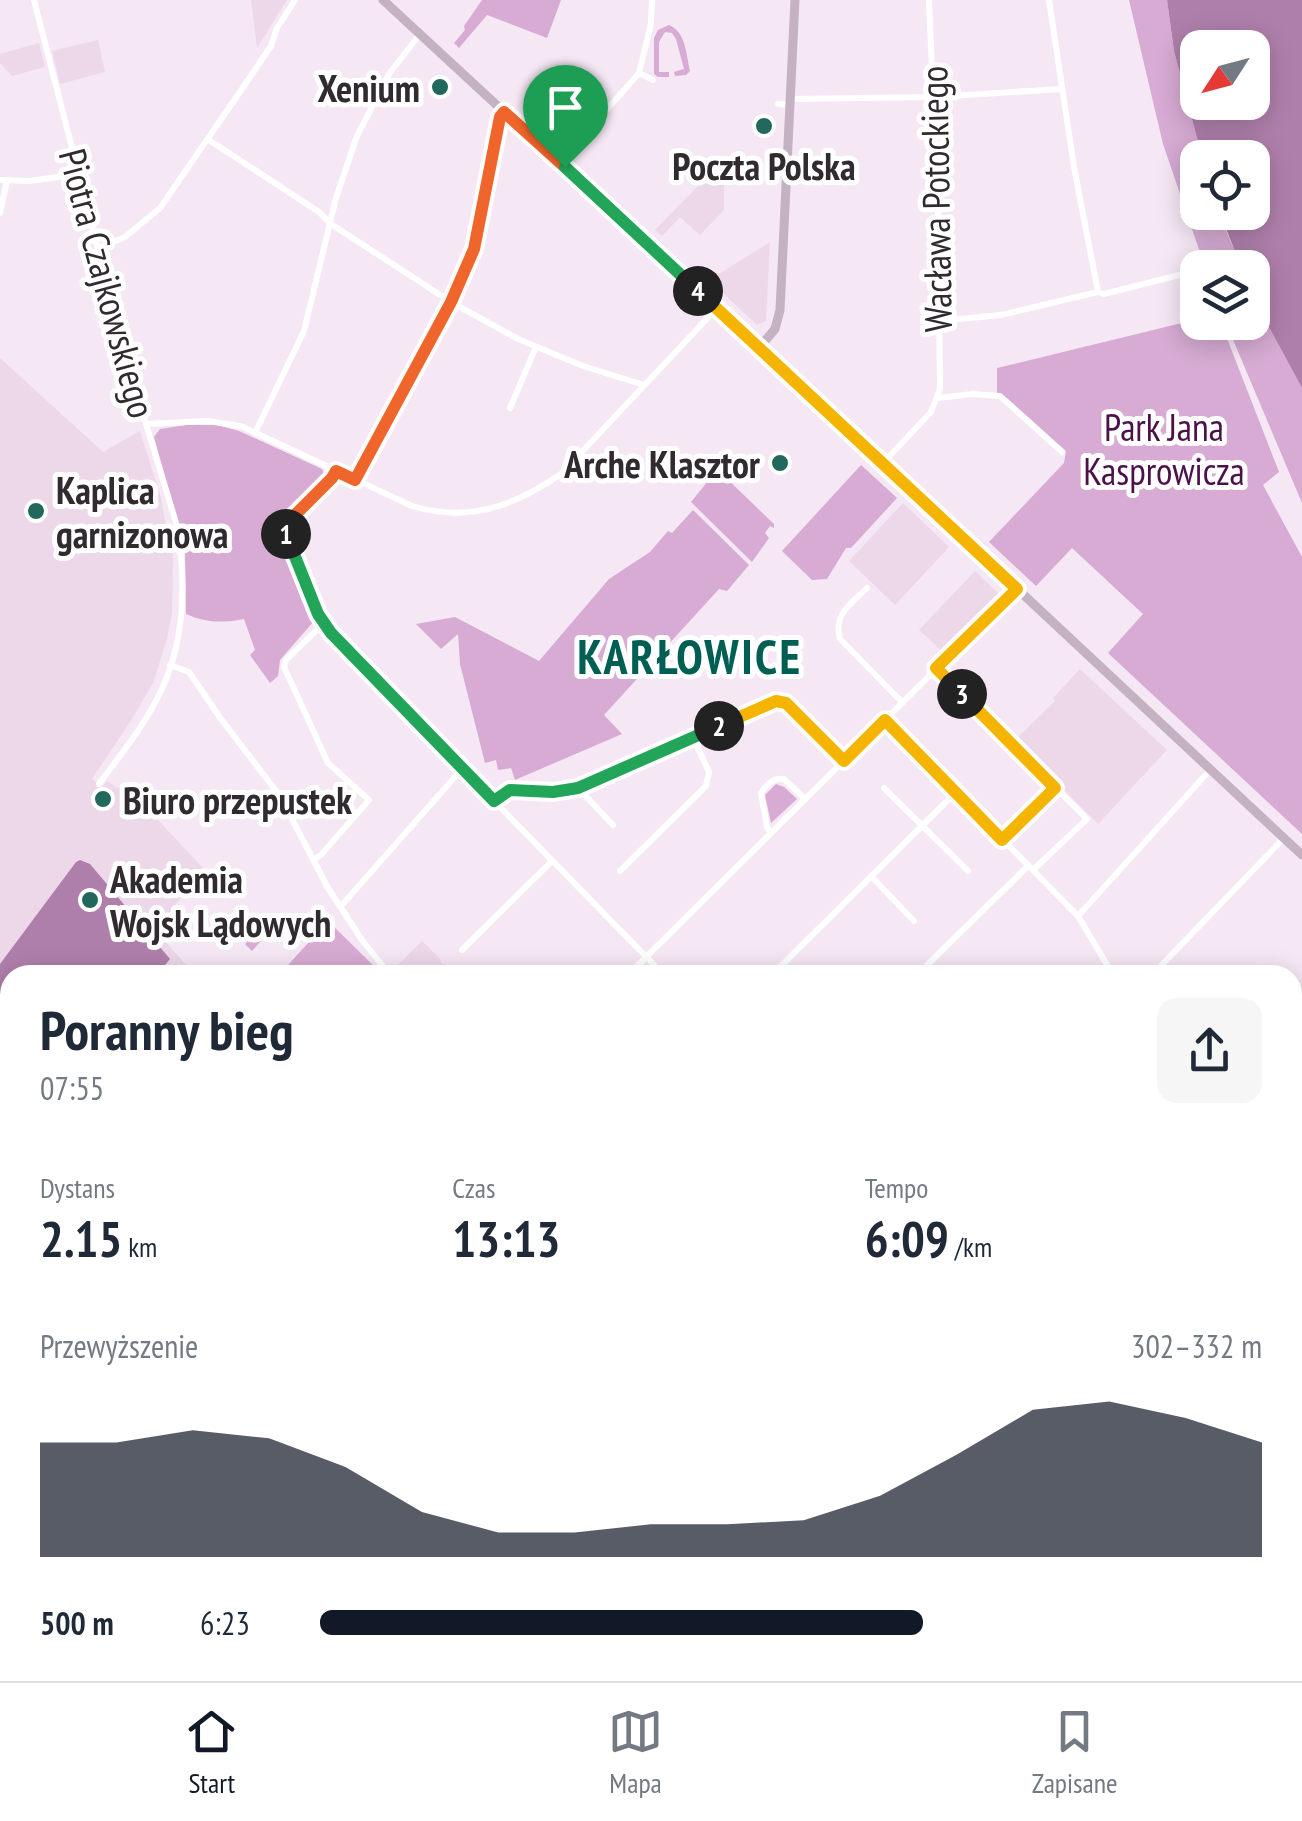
<!DOCTYPE html>
<html lang="pl">
<head>
<meta charset="utf-8">
<style>
	:root { --surface:#fff; --page:#f6f6f7; --text:#1f2937; --muted:#747a83; --line:#e0e1e3; --accent:#111827 }
	body { margin:0; font-family:"PT Sans Narrow",sans-serif; background:var(--page); color:var(--text); height:100vh; display:flex; flex-direction:column; font-size:38px; white-space:nowrap }
	* { box-sizing:border-box; margin:0 }
	p { font-size:32px; color:var(--muted) }
	.icon { flex:none; width:55px; height:55px; fill:none; stroke:currentColor; stroke-width:2; stroke-linecap:round; stroke-linejoin:round }
	.map { position:relative; flex:1; overflow:hidden }
	.panel { position:absolute; left:0px; top:965px; width:1302px; height:718px; display:flex; flex-direction:column; background:var(--surface); border-radius:30px 30px 0 0; box-shadow:0 5px 25px #0003 }
	.panel>* { flex:none }
	.needle { width:65px; rotate:234deg }
	.tools { position:absolute; left:1180px; top:30px; display:grid; gap:20px }
	.tools a { display:grid; place-items:center; width:90px; height:90px; border-radius:20px; background:var(--surface); box-shadow:0 5px 25px #0003; font-size:50px }
	.pin { position:absolute; display:grid; place-items:center; width:85px; height:85px; color:#fff; margin:-102px -42px; border-radius:50% 50% 50% 0; rotate:-45deg; box-shadow:0 0 10px #0007 }
	.pin .icon { rotate:45deg }
	.km { position:absolute; width:50px; height:50px; margin:-25px; border-radius:50%; background:#222; color:#fff; font-size:28px; line-height:50px; text-align:center }
	.round { display:grid; place-items:center; flex:none; width:105px; height:105px; border-radius:20px; background:var(--page) }
	.summary { display:flex; align-items:center; justify-content:space-between; height:170px; padding:0 40px }
	h1 { font-size:55px; font-weight:700; line-height:75px }
	.stats { display:grid; grid-template-columns:repeat(3,1fr); gap:15px; height:170px; padding:10px 40px }
	.stats div { display:grid; align-content:center }
	.stats b { font-size:50px; font-weight:700 }
	.stats small { font-size:28px; font-weight:400 }
	.stats p { font-size:28px }
	.chart { height:280px; padding:20px 40px }
	.chart p { display:flex; justify-content:space-between }
	.chart svg { width:100%; height:180px; margin-top:10px; fill:var(--accent); opacity:.7 }
	ul { padding:0 40px; list-style:none; font-size:32px }
	li { display:grid; grid-template-columns:160px 120px 1fr; align-items:center; height:75px }
	li i { height:25px; border-radius:12px; background:var(--accent) }
	.tab-bar { display:flex; justify-content:space-around; align-items:center; height:140px; border-top:2px solid var(--line); background:var(--surface); font-size:28px; color:var(--muted) }
	.tab-bar a { display:grid; justify-items:center; gap:5px }
	.tab-bar .selected { color:var(--accent) }
	.map>svg:first-child { display:block }
	.built { fill:#edd8ea }
	.green { fill:#d7abd3 }
	.water { fill:#af7fab; fill-rule:evenodd }
	.lines { fill:none; stroke-linecap:round; stroke-linejoin:round }
	.street { stroke:#fff; stroke-width:6 }
	.secondary { stroke:#c4b1c2; stroke-width:9 }
	.split-1-casing { stroke:#fff; stroke-width:20 }
	.split-2-casing { stroke:#fff; stroke-width:20 }
	.split-3-casing { stroke:#fff; stroke-width:20 }
	.split-4-casing { stroke:#fff; stroke-width:20 }
	.split-5-casing { stroke:#fff; stroke-width:20 }
	.split-1 { stroke:#f0652b; stroke-width:12 }
	.split-2 { stroke:#22a559; stroke-width:12 }
	.split-3 { stroke:#f5b400; stroke-width:12 }
	.split-4 { stroke:#f5b400; stroke-width:12 }
	.split-5 { stroke:#22a559; stroke-width:12 }
	.poi-dot { fill:#22685c; stroke:#fff; stroke-width:4 }
	.labels { text-anchor:middle; dominant-baseline:central; stroke-width:10; stroke-linejoin:round; paint-order:stroke }
	.poi-label { font-size:38px; font-weight:bold; fill:#312b30; stroke:#fff; text-anchor:start }
	.street-label { font-size:38px; fill:#312b30; stroke:#fff }
	.park-label { font-size:38px; fill:#4c114a; stroke:#fff }
	.district-label { font-size:48px; font-weight:bold; letter-spacing:2.5px; fill:#005f52; stroke:#fff }
</style>
</head>
<body>
<div class="map">
<svg width="1302" height="1681" viewBox="0 0 1302 1681">
	<rect width="100%" height="100%" fill="#f5e7f4"/>
	<!-- built -->
	<g class="built">
		<polygon points="251,0 287,0 257,48 253,15"/>
		<polygon points="98,40 105,72 60,84 52,51"/>
		<polygon points="39,43 45,67 12,76 0,63 0,54"/>
		<polygon points="696,178 724,179 724,210 700,235 680,217 662,236 655,230 700,184"/>
		<polygon points="770,242 766,321 757,325 709,280"/>
		<polygon points="0,358 103,452 140,431 161,498 169,542 173,551 172,613 167,639 153,683 130,722 92,779 102,787 107,781 117,788 126,786 203,868 156,931 195,975 10,975 10,1672 177,1673 175,1681 0,1681"/>
		<polygon points="903,503 949,547 895,605 849,561"/>
		<polygon points="975,571 1001,596 943,652 919,630"/>
		<polygon points="1080,669 1167,750 1098,824 1015,740 1055,701 1053,698"/>
		<polygon points="422,941 440,959 441,963 446,965 436,975 406,975 397,966"/>
	</g>
	<!-- green -->
	<g class="green">
		<polygon points="482,0 561,0 547,38 487,15 459,48 454,43 465,30 464,26"/>
		<polygon points="1129,0 1167,0 1174,51 1202,157 1198,158 1198,212 1219,213 1241,267 1205,267 1163,144"/>
		<path d="M669,25C686,32 686,54 690,71L686,75L675,76L674,72L684,69L676,39L672,33L665,32L659,42V72H669V77H658L654,74V38L658,30Z"/>
		<polygon points="1197,273 1198,322 1221,323 1279,472 1263,485 1302,557 1302,834 1108,653 1143,614 1072,548 1036,586 989,542 1064,463 1066,451 1008,399 997,393 997,368 1186,322 1197,313 1189,290 1189,277"/>
		<polygon points="1253,296 1302,388 1302,503 1226,323 1252,322"/>
		<path d="M187,425H217L239,431L322,469L325,475L277,524L314,621L280,660L278,676L270,683L250,655L255,650L244,619C223,623 206,623 186,614L185,547L154,437L160,429Z"/>
		<polygon points="861,465 897,498 851,548 846,548 827,579 812,580 782,551"/>
		<polygon points="718,474 723,475 774,524 774,528 770,526 765,533 769,538 752,562 691,502 712,476"/>
		<polygon points="693,510 749,565 727,591 719,589 604,715 622,734 515,780 511,768 498,770 496,760 485,763 460,664 458,634 441,649 416,624 455,617 539,661 609,579 650,552 668,531 672,533"/>
		<polygon points="776,784 784,787 797,799 771,823 765,795"/>
		<polygon points="261,918 271,920 273,927 252,951 245,944 254,934 254,928"/>
		<polygon points="328,921 383,975 279,975"/>
		<polygon points="1292,1034 1302,1043 1302,1198 1293,1208"/>
		<polygon points="1302,1437 1302,1681 1262,1681 1256,1673 1292,1672 1292,1440"/>
		<polygon points="0,1476 10,1496 10,1586 0,1590"/>
		<polygon points="1013,1673 1013,1672 1102,1673 1100,1681 1011,1681"/>
	</g>
	<!-- water -->
	<g class="water">
		<path d="M1167,0H1302V388L1254,299L1252,268L1241,267L1220,213L1252,212V158L1202,157L1174,51ZM1198,48H1252V102H1198Z"/>
		<polygon points="80,860 90,864 170,959 157,975 10,975 10,1013 0,1004 0,964 76,862"/>
	</g>
	<g class="lines">
		<!-- street -->
		<g class="street">
			<path d="M34,0L126,358L177,526C187,585 185,647 156,701C140,731 119,757 99,784"/>
			<polyline points="1049,0 1074,167 1098,292"/>
			<polyline points="639,73 651,24 652,0"/>
			<polyline points="791,99 934,97 1062,89"/>
			<polyline points="778,104 790,105"/>
			<polyline points="209,140 319,212 331,224 451,302 518,339 583,366 644,385"/>
			<polyline points="552,155 602,115 639,73 653,80"/>
			<polyline points="0,180 30,181 78,174"/>
			<polyline points="0,213 7,181"/>
			<polyline points="97,249 125,237 160,208 244,86 271,46 277,28 295,0"/>
			<polyline points="939,321 1001,315 1098,292 1104,294 1191,272"/>
			<polyline points="938,398 973,394 1000,396 1062,452"/>
			<polyline points="510,408 536,347"/>
			<path d="M146,424L207,421L241,426L412,506C469,523 514,506 561,474L717,308"/>
			<polyline points="255,433 304,331 336,198 357,136 389,74 420,34"/>
			<polyline points="883,463 931,412 940,389 938,208 929,0"/>
			<path d="M336,471L333,477L285,527V532C299,567 310,605 333,636L664,975"/>
			<polyline points="355,479 451,302 474,249 481,224 499,124 504,112"/>
			<path d="M867,588C851,604 833,614 840,639L902,702"/>
			<polyline points="170,665 189,672 221,719 280,796 328,888 362,940 390,975"/>
			<polyline points="936,668 1087,819 1033,870"/>
			<polyline points="885,720 1078,916 1113,975"/>
			<polyline points="578,788 613,825"/>
			<polyline points="884,788 968,871"/>
			<polyline points="494,801 510,790 553,792 578,788 776,701 786,703 844,761"/>
			<path d="M771,833L767,827L761,793C766,785 773,777 784,779L805,799"/>
			<polyline points="1003,839 1055,788"/>
			<polyline points="313,860 321,855 369,800 328,763 284,667 286,660 324,623"/>
			<polyline points="620,871 706,786 709,772 693,737"/>
			<polyline points="871,876 914,921"/>
			<polyline points="341,906 462,769"/>
			<polyline points="1078,916 1210,770"/>
			<polyline points="462,950 552,861"/>
			<polyline points="628,975 1017,589"/>
			<polyline points="772,975 956,792"/>
			<polyline points="917,975 1028,866"/>
			<polyline points="1152,975 1284,838"/>
			<polyline points="1292,1277 1302,1266"/>
			<polyline points="1292,1299 1302,1304"/>
			<polyline points="263,1672 266,1681"/>
			<polyline points="1249,1672 1256,1681"/>
			<polyline points="669,1681 670,1672"/>
			<polyline points="813,1681 815,1672"/>
			<polyline points="901,1681 904,1672"/>
			<polyline points="989,1681 990,1672"/>
			<polyline points="1123,1681 1125,1672"/>
		</g>
		<!-- secondary -->
		<g class="secondary">
			<polyline points="383,0 738,328 1302,855"/>
			<polyline points="759,348 775,329 780,310 795,0"/>
			<polyline points="761,1672 802,1681"/>
			<polyline points="561,1681 603,1672"/>
		</g>
	</g>
	<g class="lines">
		<!-- split-1 casing -->
		<g class="split-1-casing">
			<polyline id="split-1" points="286,534 288,522 332,478 336,471 355,480 451,302 474,249 500,117 504,112 565,167"/>
		</g>
		<!-- split-2 casing -->
		<g class="split-2-casing">
			<polyline id="split-2" points="286,534 318,614 331,633 494,801 510,790 553,792 578,788 719,726"/>
		</g>
		<!-- split-3 casing -->
		<g class="split-3-casing">
			<polyline id="split-3" points="719,726 776,701 786,703 844,761 885,720 1002,840 1055,788 962,694"/>
		</g>
		<!-- split-4 casing -->
		<g class="split-4-casing">
			<polyline id="split-4" points="698,291 1017,589 936,668 962,694"/>
		</g>
		<!-- split-5 casing -->
		<g class="split-5-casing">
			<polyline id="split-5" points="565,167 698,291"/>
		</g>
		<!-- split-1 -->
		<use href="#split-1" class="split-1"/>
		<!-- split-2 -->
		<use href="#split-2" class="split-2"/>
		<!-- split-3 -->
		<use href="#split-3" class="split-3"/>
		<!-- split-4 -->
		<use href="#split-4" class="split-4"/>
		<!-- split-5 -->
		<use href="#split-5" class="split-5"/>
	</g>
	<!-- markers -->
	<g class="poi-dot">
		<circle cx="440" cy="87" r="10"/>
		<circle cx="764" cy="126" r="10"/>
		<circle cx="780" cy="463" r="10"/>
		<circle cx="36" cy="511" r="10"/>
		<circle cx="103" cy="799" r="10"/>
		<circle cx="90" cy="900" r="10"/>
	</g>
	<g class="labels">
		<!-- poi labels -->
		<g class="poi-label">
			<text x="420" y="87" text-anchor="end">Xenium</text>
			<text x="764" y="165" text-anchor="middle">Poczta Polska</text>
			<text x="760" y="463" text-anchor="end">Arche Klasztor</text>
			<text x="56" y="489">Kaplica<tspan x="56" dy="44">garnizonowa</tspan></text>
			<text x="123" y="799">Biuro przepustek</text>
			<text x="110" y="878">Akademia<tspan x="110" dy="44">Wojsk Lądowych</tspan></text>
		</g>
		<!-- street labels -->
		<g class="street-label">
			<text transform="translate(935 199) rotate(-91)">Wacława Potockiego</text>
			<text transform="translate(108 283) rotate(75)">Piotra Czajkowskiego</text>
		</g>
		<!-- park labels -->
		<g class="park-label">
			<text x="1164" y="426">Park Jana<tspan x="1164" dy="44">Kasprowicza</tspan></text>
		</g>
		<!-- district labels -->
		<g class="district-label">
			<text x="690" y="656">KARŁOWICE</text>
		</g>
	</g>
</svg>
<div class="tools">
<a><svg class="needle" viewBox="-14 -14 28 28"><path d="M0-13l5 13h-10z" fill="#e53935"/><path d="M0 13l5-13h-10z" fill="#747a83"/></svg></a>
<a><svg class="icon" aria-label="locate" viewBox="0 0 24 24"><circle cx="12" cy="12" r="6"/><path d="M12 2v4M12 18v4M2 12h4M18 12h4"/></svg></a>
<a><svg class="icon" aria-label="layers" viewBox="0 0 24 24"><path d="M12 4l9 5-9 5-9-5zM3 14l9 5 9-5"/></svg></a>
</div>
<div class="pin" style="left:565px;top:167px;background:#1e9e55"><svg class="icon" aria-label="arrive" viewBox="0 0 24 24"><path d="M6 21V4h12l-3 4 3 4H6"/></svg></div>
<b class="km" style="left:286px;top:534px">1</b>
<b class="km" style="left:719px;top:726px">2</b>
<b class="km" style="left:962px;top:694px">3</b>
<b class="km" style="left:698px;top:291px">4</b>
<section class="panel">
<div class="summary"><div><h1>Poranny bieg</h1><p>07:55</p></div><a class="round"><svg class="icon" aria-label="share" viewBox="0 0 24 24"><path d="M12 15V3M7 8l5-5 5 5M5 13v7h14v-7"/></svg></a></div>
<div class="stats">
<div><p>Dystans</p><b>2.15<small> km</small></b></div>
<div><p>Czas</p><b>13:13</b></div>
<div><p>Tempo</p><b>6:09<small> /km</small></b></div>
</div>
<div class="chart"><p><span>Przewyższenie</span>302–332 m</p>
<svg viewBox="0 0 160 44" preserveAspectRatio="none"><path d="M0 44V16L10 16L20 13L30 15L40 22L50 33L60 38L70 38L80 36L90 36L100 35L110 29L120 19L130 8L140 6L150 10L160 16V44z"/></svg>
</div>
<ul>
<li><b>500 m</b>6:23<i style="width:64%"></i></li>
</ul>
</section>
</div>
<nav class="tab-bar">
<a class="selected"><svg class="icon" aria-label="home" viewBox="0 0 24 24"><path d="M3 11l9-7 9 7M6 9v11h12V9"/></svg>Start</a>
<a><svg class="icon" aria-label="map" viewBox="0 0 24 24"><path d="M3 6l6-2 6 2 6-2v14l-6 2-6-2-6 2zM9 4v14M15 6v14"/></svg>Mapa</a>
<a><svg class="icon" aria-label="saved" viewBox="0 0 24 24"><path d="M7 4h10v16l-5-4-5 4z"/></svg>Zapisane</a>
</nav>
</body>
</html>
